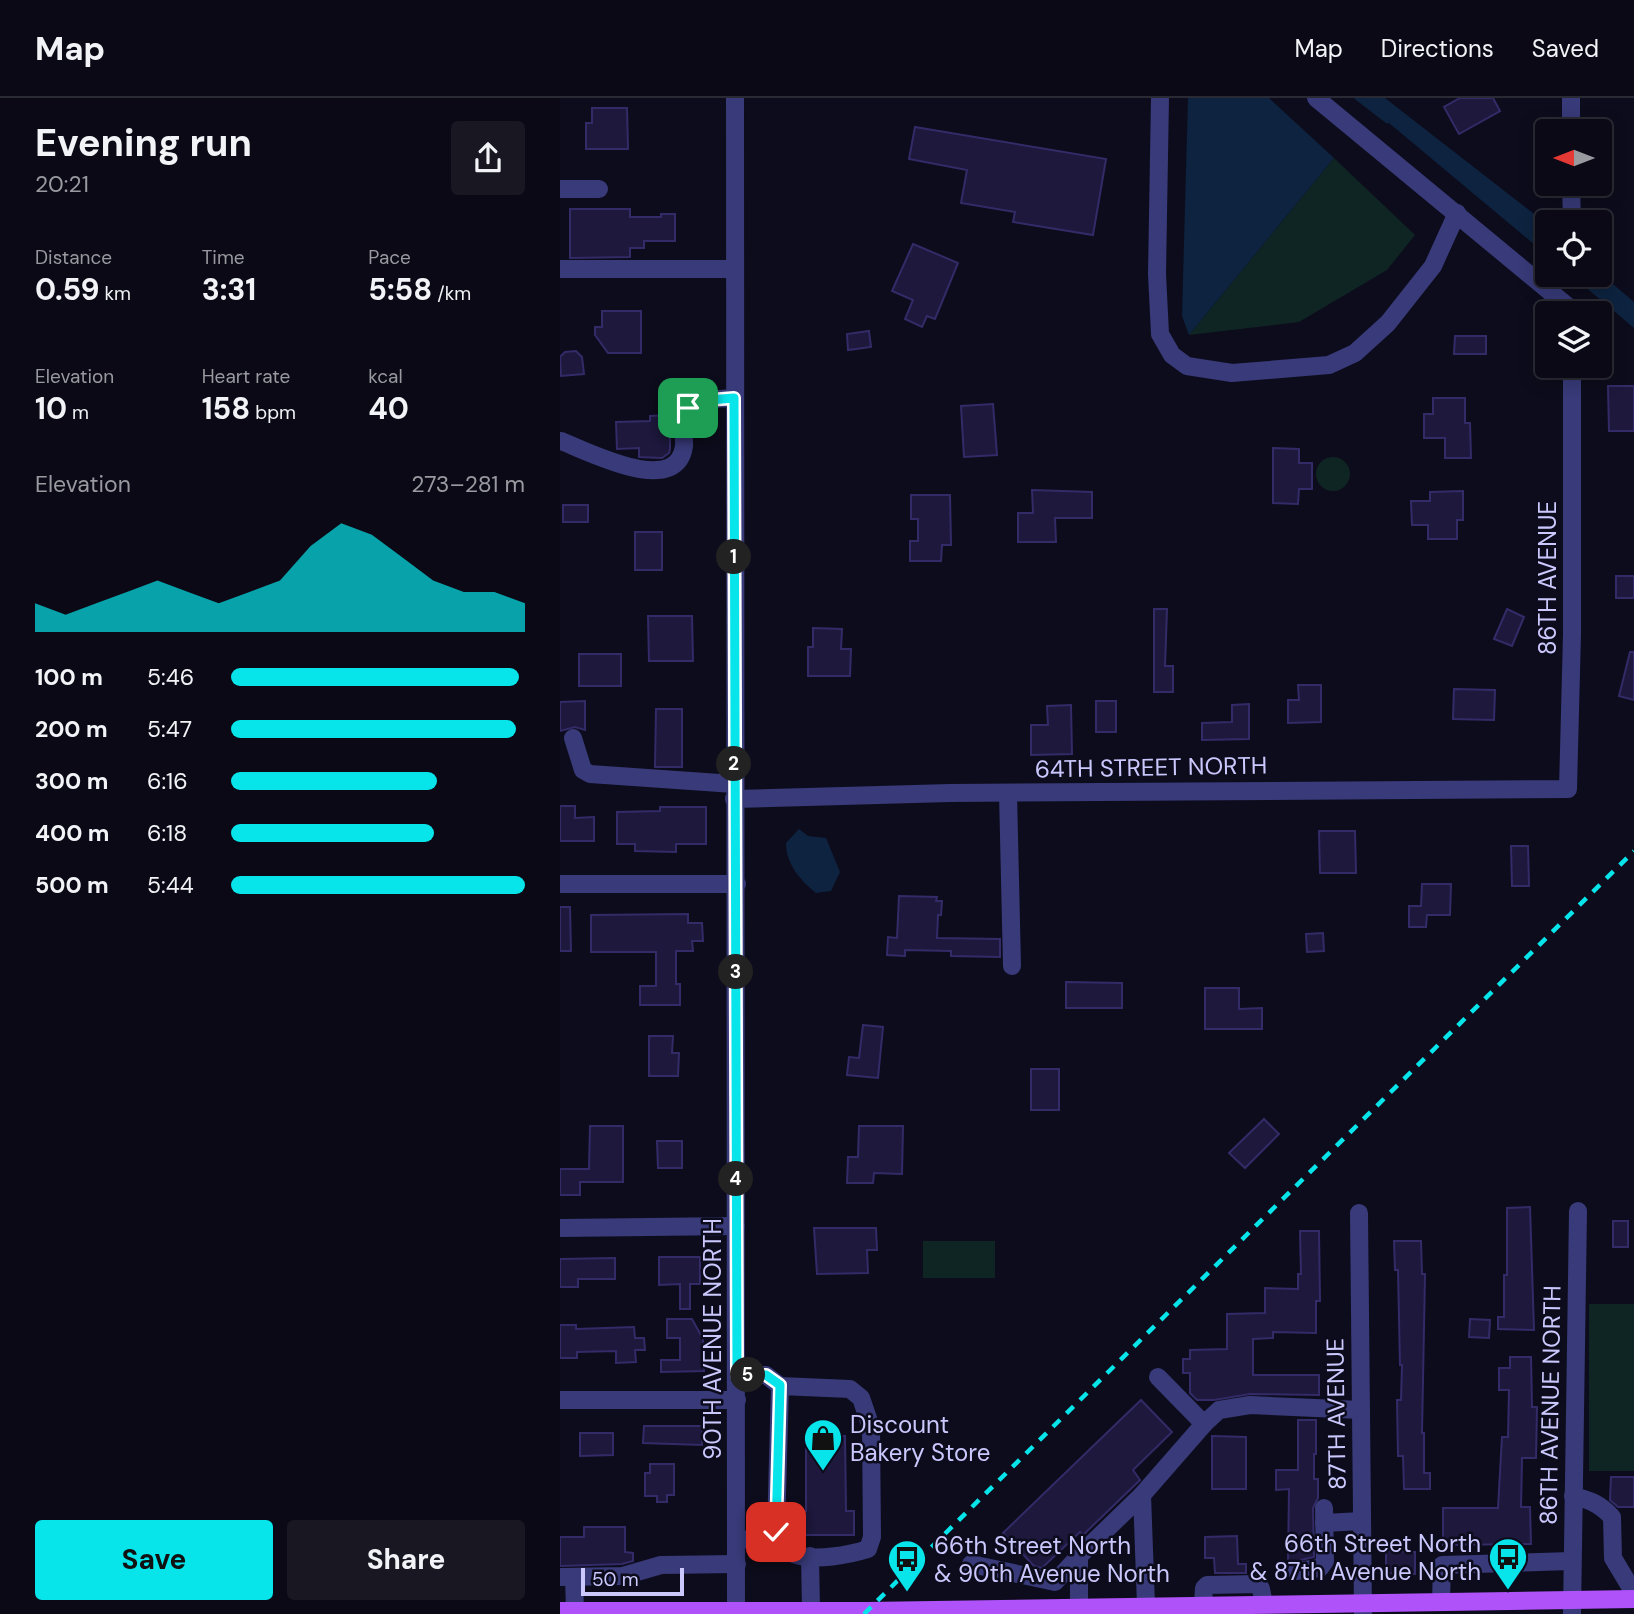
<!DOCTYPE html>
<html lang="en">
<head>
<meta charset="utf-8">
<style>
	:root { --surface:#0a0915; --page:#181722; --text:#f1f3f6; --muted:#999aa0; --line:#2a2a34; --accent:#07e4ea }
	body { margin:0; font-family:"DM Sans",sans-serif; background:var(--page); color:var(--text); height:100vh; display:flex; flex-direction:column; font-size:26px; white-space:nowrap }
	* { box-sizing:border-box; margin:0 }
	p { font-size:23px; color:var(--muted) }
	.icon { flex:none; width:38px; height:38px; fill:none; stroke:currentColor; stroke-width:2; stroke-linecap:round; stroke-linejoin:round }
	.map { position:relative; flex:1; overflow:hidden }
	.panel { display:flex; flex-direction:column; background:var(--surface); width:560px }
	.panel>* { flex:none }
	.needle { width:46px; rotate:270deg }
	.fabs { position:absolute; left:975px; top:21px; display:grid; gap:14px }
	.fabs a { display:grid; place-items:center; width:77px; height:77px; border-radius:7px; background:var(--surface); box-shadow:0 4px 18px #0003,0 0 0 2px var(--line); font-size:35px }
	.scale { position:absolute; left:21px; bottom:18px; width:103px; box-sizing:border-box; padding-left:7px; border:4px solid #cac8fd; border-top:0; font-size:19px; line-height:24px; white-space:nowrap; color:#cac8fd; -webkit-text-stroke:5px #0d0c1c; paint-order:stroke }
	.pin { position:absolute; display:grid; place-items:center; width:60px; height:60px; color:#fff; margin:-30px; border-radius:14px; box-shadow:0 4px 10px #0006 }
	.km { position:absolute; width:35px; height:35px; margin:-18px; border-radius:50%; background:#222; color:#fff; font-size:19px; line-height:35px; text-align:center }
	.round { display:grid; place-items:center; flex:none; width:74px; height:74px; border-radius:7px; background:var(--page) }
	.headline { display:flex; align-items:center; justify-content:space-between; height:119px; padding:0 35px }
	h1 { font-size:38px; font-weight:700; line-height:52px }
	.figures { display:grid; grid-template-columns:repeat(3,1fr); gap:10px; height:119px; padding:7px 35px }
	.figures div { display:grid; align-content:center }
	.figures b { font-size:30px; font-weight:700 }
	.figures small { font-size:19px; font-weight:400 }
	.figures p { font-size:19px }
	.chart { height:196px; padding:14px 35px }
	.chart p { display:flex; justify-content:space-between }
	.chart svg { width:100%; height:126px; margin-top:7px; fill:var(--accent); opacity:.7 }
	.button { display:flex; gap:14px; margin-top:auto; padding:14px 35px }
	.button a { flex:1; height:80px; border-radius:7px; background:var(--accent); color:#111; font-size:28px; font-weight:700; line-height:80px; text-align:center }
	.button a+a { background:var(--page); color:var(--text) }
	ul { padding:0 35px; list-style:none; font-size:23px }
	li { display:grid; grid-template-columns:112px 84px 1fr; align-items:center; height:52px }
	li i { height:18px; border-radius:9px; background:var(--accent) }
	header { display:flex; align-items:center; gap:42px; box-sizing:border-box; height:98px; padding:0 35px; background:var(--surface); border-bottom:2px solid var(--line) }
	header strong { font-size:33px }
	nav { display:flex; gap:38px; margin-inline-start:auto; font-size:24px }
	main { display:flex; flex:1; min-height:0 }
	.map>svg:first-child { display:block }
	.green { fill:#0f2523 }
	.water { fill:#0d233f }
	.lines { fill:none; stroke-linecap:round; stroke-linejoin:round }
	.stream { stroke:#0d233f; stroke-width:4.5 }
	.building { fill:#1d183c; stroke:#332b67; stroke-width:2 }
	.minor { stroke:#383a79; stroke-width:18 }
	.major { stroke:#af52fa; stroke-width:18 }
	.rail { stroke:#07e4ea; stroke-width:4.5; stroke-dasharray:10 9; stroke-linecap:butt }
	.route-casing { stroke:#fff; stroke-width:14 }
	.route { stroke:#07e4ea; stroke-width:9 }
	.labels { text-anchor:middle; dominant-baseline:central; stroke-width:5; stroke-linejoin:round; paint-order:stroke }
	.street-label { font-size:24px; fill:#cac8fd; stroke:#0d0c1c }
	.poi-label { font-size:24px; fill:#cac8fd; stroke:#0d0c1c; text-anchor:start }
</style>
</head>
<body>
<header>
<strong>Map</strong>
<nav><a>Map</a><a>Directions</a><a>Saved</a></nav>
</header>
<main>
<section class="panel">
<div class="headline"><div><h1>Evening run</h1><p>20:21</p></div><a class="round"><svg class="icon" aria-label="share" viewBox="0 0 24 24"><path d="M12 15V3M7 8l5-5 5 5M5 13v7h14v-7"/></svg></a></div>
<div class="figures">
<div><p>Distance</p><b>0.59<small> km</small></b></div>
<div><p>Time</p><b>3:31</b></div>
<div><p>Pace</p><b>5:58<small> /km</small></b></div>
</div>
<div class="figures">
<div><p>Elevation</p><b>10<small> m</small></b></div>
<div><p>Heart rate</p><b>158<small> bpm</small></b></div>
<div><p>kcal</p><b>40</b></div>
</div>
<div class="chart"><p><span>Elevation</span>273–281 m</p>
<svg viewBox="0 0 160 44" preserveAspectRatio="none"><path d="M0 44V34L10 38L20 34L30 30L40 26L50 30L60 34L70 30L80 26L90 14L100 6L110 10L120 18L130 26L140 30L150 30L160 34V44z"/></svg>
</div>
<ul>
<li><b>100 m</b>5:46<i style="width:98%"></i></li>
<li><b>200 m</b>5:47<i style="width:97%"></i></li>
<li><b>300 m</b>6:16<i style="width:70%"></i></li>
<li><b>400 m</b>6:18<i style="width:69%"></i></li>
<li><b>500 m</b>5:44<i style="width:100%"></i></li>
</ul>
<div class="button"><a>Save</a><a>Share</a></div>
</section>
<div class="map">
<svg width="1074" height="1516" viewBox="0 0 1074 1516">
	<rect width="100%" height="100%" fill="#0d0c1c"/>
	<!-- green -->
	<g class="green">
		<polygon points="774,60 855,137 827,172 739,224 629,237"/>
		<circle cx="773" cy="376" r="17"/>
		<rect x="363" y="1143" width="72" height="37"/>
		<rect x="1029" y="1206" width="45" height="167"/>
	</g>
	<!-- water -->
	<g class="water">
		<polygon points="628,0 709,0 774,60 629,237 622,218"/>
		<polygon points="799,0 825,0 987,126 987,157"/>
		<polygon points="1040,175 1074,204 1074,230 1011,177 1040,177"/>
		<path d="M239,731L248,738L266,740L280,774L271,793L256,795C240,782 226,766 226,745Z"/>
	</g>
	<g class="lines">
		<!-- stream -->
		<polyline class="stream" points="797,0 827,23"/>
	</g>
	<!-- building -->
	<g class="building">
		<polygon points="900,0 933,0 940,13 899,36 884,9"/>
		<polygon points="32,10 67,10 68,51 26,51 26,25 32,25"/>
		<polygon points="355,29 546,61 533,137 453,124 455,114 401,105 407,72 349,61"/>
		<polygon points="10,111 70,111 70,119 101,119 101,116 115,116 115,143 84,143 84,150 70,150 70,159 10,160"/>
		<polygon points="353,146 398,165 375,221 367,218 362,229 345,221 353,202 332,193"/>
		<polygon points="42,213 81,213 81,255 48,255 35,237 35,229 42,229"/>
		<polygon points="309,233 311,249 288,252 287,236"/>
		<polygon points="895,238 926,238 926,256 894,256"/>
		<polygon points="16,253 22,259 24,276 1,278 0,259 5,254"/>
		<polygon points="1048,288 1074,288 1074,333 1049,333"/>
		<polygon points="873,300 905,300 905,325 910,325 911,360 885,360 885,340 864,340 864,316 873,316"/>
		<polygon points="433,306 437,357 404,359 401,308"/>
		<polygon points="110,317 110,351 109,355 102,360 79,359 79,350 57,351 56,324 90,323 90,318"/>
		<polygon points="713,350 739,351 739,365 752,365 752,391 739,391 738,406 713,405"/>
		<polygon points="472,392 532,394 532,420 495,420 496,444 458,444 458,415 473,415"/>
		<polygon points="903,393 903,422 897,422 897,441 868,441 868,427 852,427 851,403 870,403 870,394"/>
		<polygon points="351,397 390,397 391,447 382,447 381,463 350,463 350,443 358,443 358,421 351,421"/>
		<rect x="3" y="407" width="25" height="17"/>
		<rect x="75" y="434" width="27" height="38"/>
		<rect x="1056" y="478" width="18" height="22"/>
		<polygon points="594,511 607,511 605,568 613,568 613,594 594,594"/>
		<polygon points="947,511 964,519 952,548 934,541"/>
		<polygon points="88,518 132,518 133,563 89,563"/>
		<polygon points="253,530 282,531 281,551 291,551 290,578 248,578 248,549 253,549"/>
		<polygon points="1070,554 1074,554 1074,602 1059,598"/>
		<rect x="19" y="556" width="42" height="32"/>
		<polygon points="738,587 761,587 761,624 728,625 728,602 739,602"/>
		<polygon points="894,591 935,592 934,622 893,621"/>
		<polygon points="25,603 25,632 15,629 0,633 0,604"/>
		<rect x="536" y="603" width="20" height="31"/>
		<polygon points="689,606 689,641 642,642 642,625 672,624 672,607"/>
		<polygon points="511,607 512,656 471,657 471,627 488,627 487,608"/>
		<polygon points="96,611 122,611 122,669 95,669"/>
		<polygon points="0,708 15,708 15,720 34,719 34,743 0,743"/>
		<polygon points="100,709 146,709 146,746 116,746 116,754 75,753 75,746 57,746 57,714 100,713"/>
		<polygon points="759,733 795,733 796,775 760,775"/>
		<polygon points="951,748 968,748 969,788 952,788"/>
		<polygon points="862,786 891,786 890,817 867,817 866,829 849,829 849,808 861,808"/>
		<polygon points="339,798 377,799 376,803 382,803 381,817 378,817 377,840 440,841 440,859 391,858 391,853 345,852 345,858 327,857 328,839 337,840"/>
		<polygon points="0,809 10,809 11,853 0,853"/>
		<polygon points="128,816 128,825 142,825 143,843 132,843 133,853 116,853 116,886 120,886 120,907 80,907 80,888 96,888 96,854 31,854 31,817"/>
		<polygon points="763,835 764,853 747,854 746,836"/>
		<polygon points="506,884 562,885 562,910 506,910"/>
		<polygon points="645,890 679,890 679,911 702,910 702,931 645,931"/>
		<polygon points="303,927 323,929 318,980 287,977 289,959 299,960"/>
		<polygon points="89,938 113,938 112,955 119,955 118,978 89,978"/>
		<rect x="471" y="971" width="28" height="41"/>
		<polygon points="704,1021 719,1036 685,1070 669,1055"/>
		<polygon points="30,1028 63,1028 63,1084 20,1084 20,1097 0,1097 0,1071 29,1071"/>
		<polygon points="299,1028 343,1028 342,1076 314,1075 313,1085 287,1085 288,1059 298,1059"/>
		<polygon points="97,1043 122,1043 122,1070 98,1070"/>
		<polygon points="970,1109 974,1232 938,1231 938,1219 944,1219 944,1177 947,1177 947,1110"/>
		<rect x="1053" y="1123" width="15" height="26"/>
		<polygon points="254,1130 316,1130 317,1152 307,1152 308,1175 257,1176"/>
		<polygon points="740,1133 759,1133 760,1203 756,1203 756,1235 713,1234 713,1240 693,1241 693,1277 759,1277 759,1297 690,1296 654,1302 637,1302 630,1295 630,1275 623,1275 623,1261 630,1261 630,1252 667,1251 667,1216 705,1215 705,1190 738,1191 738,1176 741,1176"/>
		<polygon points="834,1143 861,1143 862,1176 865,1176 862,1335 864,1335 864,1375 870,1375 870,1391 844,1391 843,1358 838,1358 837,1302 841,1302 842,1267 840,1267 838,1172 835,1172"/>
		<polygon points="99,1159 140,1159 140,1186 130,1186 130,1211 120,1211 120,1186 99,1187"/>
		<polygon points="55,1160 55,1181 18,1181 18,1189 0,1189 0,1161"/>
		<polygon points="107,1221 132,1221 143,1241 144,1273 101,1274 101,1262 120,1262 120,1240 107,1240"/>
		<polygon points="910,1221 930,1222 929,1240 909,1239"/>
		<polygon points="0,1227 16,1227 16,1231 74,1229 75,1240 84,1240 85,1252 75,1252 76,1264 56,1265 56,1253 17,1254 17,1260 0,1260"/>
		<polygon points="950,1259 971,1259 972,1309 977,1309 976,1360 962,1360 961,1409 970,1409 971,1446 883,1447 883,1410 938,1410 942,1339 948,1339 949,1292 939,1292 939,1270 950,1270"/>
		<polygon points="581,1302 612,1334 573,1372 580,1382 523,1437 520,1434 482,1470 474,1468 443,1435"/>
		<polygon points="738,1322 756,1322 756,1356 754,1356 754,1381 758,1381 758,1400 753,1410 754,1459 728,1465 729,1391 716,1392 716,1372 738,1372"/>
		<polygon points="84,1328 142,1328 142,1347 83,1345"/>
		<polygon points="20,1335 53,1335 53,1357 20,1358"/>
		<polygon points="246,1338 285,1338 286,1413 294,1413 294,1437 238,1437 238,1413 246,1413"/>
		<polygon points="652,1338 686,1339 686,1391 652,1391"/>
		<polygon points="90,1366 114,1366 114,1397 107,1397 107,1404 97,1404 97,1398 85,1398 85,1375 90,1375"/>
		<polygon points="1051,1379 1074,1379 1074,1409 1058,1409 1050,1402"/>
		<polygon points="24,1429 65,1429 65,1454 73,1455 73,1463 62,1466 0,1468 0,1439 24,1439"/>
		<polygon points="677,1438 678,1466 686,1466 686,1475 655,1475 654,1460 645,1460 645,1439"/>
		<polygon points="826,1453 855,1454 855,1476 826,1475"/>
	</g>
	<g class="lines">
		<!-- minor -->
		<g class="minor">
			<polyline points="175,0 176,1516"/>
			<polyline points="600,0 597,176 600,236 612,257 627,268 672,275 769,267 795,255 828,225 873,168 897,115"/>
			<polyline points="756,0 1011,211 1011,215"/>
			<polyline points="1011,0 1011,33"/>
			<polyline points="1011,86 1012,124"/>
			<polyline points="0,91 39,91"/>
			<polyline points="0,171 174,171"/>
			<path d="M1,343C29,354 117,400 124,348C125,337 119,319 128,311C139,300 159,301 174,300"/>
			<polyline points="13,640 23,672 30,676 174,686"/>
			<polyline points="448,695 452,868"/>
			<polyline points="174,701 390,695 1008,691 1012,536 1012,268"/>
			<polyline points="0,786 177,786"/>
			<polyline points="799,1115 803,1516"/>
			<polyline points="0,1130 176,1128"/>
			<polyline points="177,1277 206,1277 220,1288"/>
			<polyline points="0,1302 177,1302"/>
			<polyline points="644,1326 659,1312 690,1307 801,1312"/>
			<polyline points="582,1397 644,1326 598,1279"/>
			<path d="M1013,1398C1030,1402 1040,1406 1052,1419L1053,1460L1074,1495"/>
			<polyline points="764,1425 802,1423"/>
			<path d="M177,1442L214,1440L216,1434L220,1288L290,1291L301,1300L311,1329L312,1439L308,1451C289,1457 256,1463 236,1457C226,1454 220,1447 214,1440"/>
			<polyline points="250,1458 251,1512"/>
			<polyline points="411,1466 495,1484 519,1458"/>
			<polyline points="736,1473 760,1470 765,1463 764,1410"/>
			<polyline points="0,1479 63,1478 101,1467 177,1466"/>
			<polyline points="14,1479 15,1513"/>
			<polyline points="881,1504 882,1467 1011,1463"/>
			<polyline points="643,1506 644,1490 647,1487 698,1486 701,1491 704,1506"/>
			<polyline points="519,1508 519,1458 582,1397 586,1507"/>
			<polyline points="1012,1516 1018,1113"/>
		</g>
		<!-- major -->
		<polyline class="major" points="0,1513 307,1513 1074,1501"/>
		<!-- rail -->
		<polyline class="rail" points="304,1516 1074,753"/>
	</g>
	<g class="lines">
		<!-- route casing -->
		<g class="route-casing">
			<polyline id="route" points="128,310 149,302 174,300 177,1277 206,1277 220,1287 216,1434"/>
		</g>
		<!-- route -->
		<use href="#route" class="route"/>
	</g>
	<!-- icons -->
	<defs>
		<g id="shop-pin" transform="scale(2.0125)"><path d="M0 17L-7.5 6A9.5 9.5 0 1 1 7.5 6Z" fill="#07e4ea" stroke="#0d0c1c"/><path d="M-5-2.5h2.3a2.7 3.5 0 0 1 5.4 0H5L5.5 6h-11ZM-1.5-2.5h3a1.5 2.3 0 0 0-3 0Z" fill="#111"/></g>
		<g id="bus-pin" transform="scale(2.0125)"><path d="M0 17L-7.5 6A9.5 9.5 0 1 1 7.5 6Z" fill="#07e4ea" stroke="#0d0c1c"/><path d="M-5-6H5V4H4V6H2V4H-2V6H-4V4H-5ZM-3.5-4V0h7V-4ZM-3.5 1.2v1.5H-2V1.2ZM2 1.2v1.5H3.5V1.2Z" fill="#111"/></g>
	</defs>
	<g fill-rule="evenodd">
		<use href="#shop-pin" x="263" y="1340"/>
		<use href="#bus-pin" x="948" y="1459"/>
		<use href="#bus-pin" x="347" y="1461"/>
	</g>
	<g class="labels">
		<!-- street labels -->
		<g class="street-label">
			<text transform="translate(987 480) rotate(-90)">86TH AVENUE</text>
			<text transform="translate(591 669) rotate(-1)">64TH STREET NORTH</text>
			<text transform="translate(152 1241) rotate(-90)">90TH AVENUE NORTH</text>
			<text transform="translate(990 1307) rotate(-89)">86TH AVENUE NORTH</text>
			<text transform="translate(776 1316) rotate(-91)">87TH AVENUE</text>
		</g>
		<!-- poi labels -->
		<g class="poi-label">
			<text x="290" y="1326">Discount<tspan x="290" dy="28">Bakery Store</tspan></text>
			<text x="921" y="1445" text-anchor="end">66th Street North<tspan x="921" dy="28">&amp; 87th Avenue North</tspan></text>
			<text x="374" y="1447">66th Street North<tspan x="374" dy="28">&amp; 90th Avenue North</tspan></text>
		</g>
	</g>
</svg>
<div class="fabs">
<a><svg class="needle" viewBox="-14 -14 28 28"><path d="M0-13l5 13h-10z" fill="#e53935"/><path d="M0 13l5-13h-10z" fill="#999aa0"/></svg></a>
<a><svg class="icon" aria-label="locate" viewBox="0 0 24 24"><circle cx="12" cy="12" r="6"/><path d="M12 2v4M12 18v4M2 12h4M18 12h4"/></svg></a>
<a><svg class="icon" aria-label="layers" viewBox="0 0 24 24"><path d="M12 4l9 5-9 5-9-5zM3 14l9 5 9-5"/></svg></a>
</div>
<div class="scale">50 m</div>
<div class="pin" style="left:128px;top:310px;background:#1e9e55"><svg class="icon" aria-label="arrive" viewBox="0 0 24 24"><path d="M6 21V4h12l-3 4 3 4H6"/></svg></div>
<div class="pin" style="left:216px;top:1434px;background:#d93025"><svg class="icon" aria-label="check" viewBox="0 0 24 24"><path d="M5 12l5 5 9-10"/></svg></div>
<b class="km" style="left:174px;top:459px">1</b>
<b class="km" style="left:174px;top:666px">2</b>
<b class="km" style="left:176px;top:874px">3</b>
<b class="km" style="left:176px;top:1081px">4</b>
<b class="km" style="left:188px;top:1277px">5</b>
</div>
</main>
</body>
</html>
